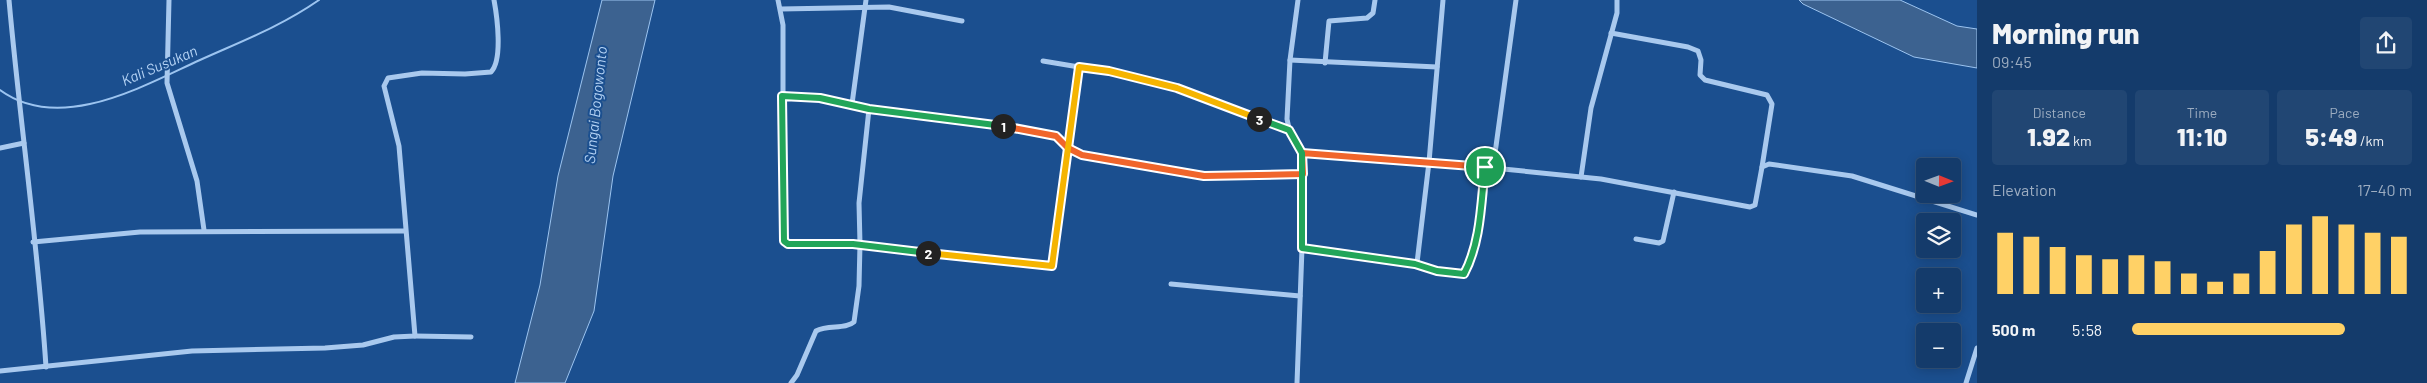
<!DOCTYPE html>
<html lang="en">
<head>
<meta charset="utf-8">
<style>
	:root { --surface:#143b6b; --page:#214673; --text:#f1f3f6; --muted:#9dadc1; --line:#33557e; --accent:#ffd166 }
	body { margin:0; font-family:Barlow,sans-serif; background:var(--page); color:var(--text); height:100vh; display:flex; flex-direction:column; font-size:19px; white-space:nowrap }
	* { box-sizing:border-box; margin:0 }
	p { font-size:16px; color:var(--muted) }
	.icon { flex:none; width:28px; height:28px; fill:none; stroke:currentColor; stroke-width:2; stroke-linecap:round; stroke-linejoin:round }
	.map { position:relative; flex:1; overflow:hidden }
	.details { display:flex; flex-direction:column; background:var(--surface); width:450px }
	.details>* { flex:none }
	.needle { width:32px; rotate:91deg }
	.tools { position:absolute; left:1916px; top:158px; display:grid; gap:10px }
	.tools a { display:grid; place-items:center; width:45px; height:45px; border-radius:5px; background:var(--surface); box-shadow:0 2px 12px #0003,0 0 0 1px var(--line); font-size:25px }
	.pin { position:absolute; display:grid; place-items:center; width:42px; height:42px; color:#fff; margin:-21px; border:2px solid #fff; border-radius:50%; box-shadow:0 1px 5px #0007 }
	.km { position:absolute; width:25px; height:25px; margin:-12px; border-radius:50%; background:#222; color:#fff; font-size:14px; line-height:25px; text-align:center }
	.round { display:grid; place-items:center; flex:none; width:52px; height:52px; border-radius:5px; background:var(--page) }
	.overview { display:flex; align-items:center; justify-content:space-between; height:85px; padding:0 15px }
	h1 { font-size:28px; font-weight:800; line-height:38px }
	.figures { display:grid; grid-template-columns:repeat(3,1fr); gap:8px; height:85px; padding:5px 15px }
	.figures div { display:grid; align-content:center; border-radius:5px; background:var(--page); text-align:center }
	.figures b { font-size:25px; font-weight:800 }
	.figures small { font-size:14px; font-weight:400 }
	.figures p { font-size:14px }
	.chart { height:140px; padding:10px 15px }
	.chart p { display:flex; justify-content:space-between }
	.chart svg { width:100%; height:90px; margin-top:5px; stroke:var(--accent); stroke-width:6 }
	ul { padding:0 15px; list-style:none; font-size:16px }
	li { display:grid; grid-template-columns:80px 60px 1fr; align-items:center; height:38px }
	li i { height:12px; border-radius:6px; background:var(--accent) }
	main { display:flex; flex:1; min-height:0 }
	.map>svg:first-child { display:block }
	.water { fill:#3c6290; stroke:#9cc4f0 }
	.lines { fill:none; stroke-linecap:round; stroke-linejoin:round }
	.stream { stroke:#9cc4f0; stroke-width:2 }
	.street { stroke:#a9c9ee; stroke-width:5 }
	.split-1-casing { stroke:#fff; stroke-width:10 }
	.split-2-casing { stroke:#fff; stroke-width:10 }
	.split-3-casing { stroke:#fff; stroke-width:10 }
	.split-4-casing { stroke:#fff; stroke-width:10 }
	.split-1 { stroke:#f0652b; stroke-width:6 }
	.split-2 { stroke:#22a559; stroke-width:6 }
	.split-3 { stroke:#f5b400; stroke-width:6 }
	.split-4 { stroke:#22a559; stroke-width:6 }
	.labels { text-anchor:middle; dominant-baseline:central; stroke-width:4; stroke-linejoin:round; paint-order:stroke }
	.water-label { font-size:15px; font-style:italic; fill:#b5d3f5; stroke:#1b4f8f }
</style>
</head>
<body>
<main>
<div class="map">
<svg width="1977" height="383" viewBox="0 0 1977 383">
	<rect width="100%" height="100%" fill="#1b4f8f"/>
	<!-- water -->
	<g class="water">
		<polygon points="602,0 655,0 613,176 594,311 565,383 515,383 540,285 558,176"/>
		<polygon points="1799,0 1900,0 1957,26 1977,29 1977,68 1914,57 1803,4"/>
	</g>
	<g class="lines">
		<!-- stream -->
		<path class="stream" d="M0,90C60,134 143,86 200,60C242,41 280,27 319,0"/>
		<!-- street -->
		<g class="street">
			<path d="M9,0C20,123 38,244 46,367"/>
			<polyline points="169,0 167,83 197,181 204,230"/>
			<path d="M778,0L783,25V239L789,244H860L859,286L854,322C845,330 828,324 816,331L797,375L791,383"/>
			<polyline points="1298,0 1290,60 1287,119 1290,133 1302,153"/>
			<polyline points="781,9 889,7 962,21"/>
			<polyline points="1611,33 1688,47 1698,51 1701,60 1700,75 1705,80 1767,95 1772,104 1762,167"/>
			<polyline points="1290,60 1437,67"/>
			<polyline points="1325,63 1329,21 1367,18 1373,13 1375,0"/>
			<polyline points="1079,67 1109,71 1177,88 1289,130"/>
			<polyline points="782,96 820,98 869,109 1024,129 1056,136 1067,148 1082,155 1204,176 1303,174"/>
			<polyline points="852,104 866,0"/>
			<polyline points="869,109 859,203 860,244 1051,266 1079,73 1079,67 1043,61"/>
			<polyline points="0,148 24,143"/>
			<polyline points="1493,168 1601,179 1750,207 1755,205 1762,167 1769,164 1852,176 1977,215"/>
			<polyline points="1581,177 1591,108 1617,13 1617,0"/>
			<polyline points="1636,239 1659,243 1663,241 1674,192"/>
			<polyline points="33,242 140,232 404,231"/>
			<polyline points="1302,248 1302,153 1429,162 1443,0"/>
			<path d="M1415,263L1437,271L1464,274C1481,242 1481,203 1485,167"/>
			<polyline points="1171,284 1300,296"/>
			<polyline points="415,336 471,337"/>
			<path d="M0,371L192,351L325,348L363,345L394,337L415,336L399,146L384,86L388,78L422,73L465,74L491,72C503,60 497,16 494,0"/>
			<polyline points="1297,383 1302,248 1417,263 1429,162 1493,168 1516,0"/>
			<polyline points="1966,383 1977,348"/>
		</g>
	</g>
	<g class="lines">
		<!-- split-1 casing -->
		<g class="split-1-casing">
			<polyline id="split-1" points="1003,126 1056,136 1068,148 1082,155 1204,176 1303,174 1302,153 1485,167"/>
		</g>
		<!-- split-2 casing -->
		<g class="split-2-casing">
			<polyline id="split-2" points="928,253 853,244 788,244 784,241 782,96 820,98 869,109 1003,126"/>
		</g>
		<!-- split-3 casing -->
		<g class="split-3-casing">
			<polyline id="split-3" points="928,253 1052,266 1079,67 1109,71 1177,88 1259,119"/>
		</g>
		<!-- split-4 casing -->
		<g class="split-4-casing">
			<path id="split-4" d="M1259,119L1289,130L1302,153V248L1415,264L1437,271L1464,274C1481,242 1481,203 1485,167"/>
		</g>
		<!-- split-1 -->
		<use href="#split-1" class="split-1"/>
		<!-- split-2 -->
		<use href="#split-2" class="split-2"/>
		<!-- split-3 -->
		<use href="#split-3" class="split-3"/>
		<!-- split-4 -->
		<use href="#split-4" class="split-4"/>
	</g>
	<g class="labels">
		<!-- water labels -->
		<g class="water-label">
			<text transform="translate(159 65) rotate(-23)">Kali Susukan</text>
			<text transform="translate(595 105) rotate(-84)">Sungai Bogowonto</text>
		</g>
	</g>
</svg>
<div class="tools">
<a><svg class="needle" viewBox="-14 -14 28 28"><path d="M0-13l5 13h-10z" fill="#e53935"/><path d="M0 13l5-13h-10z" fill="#9dadc1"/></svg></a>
<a><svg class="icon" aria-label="layers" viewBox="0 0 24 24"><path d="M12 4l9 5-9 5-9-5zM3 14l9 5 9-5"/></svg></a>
<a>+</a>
<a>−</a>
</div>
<div class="pin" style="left:1485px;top:167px;background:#1e9e55"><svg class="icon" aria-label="arrive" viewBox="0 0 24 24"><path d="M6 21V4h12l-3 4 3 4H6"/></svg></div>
<b class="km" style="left:1003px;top:126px">1</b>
<b class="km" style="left:928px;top:253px">2</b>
<b class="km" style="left:1259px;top:119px">3</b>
</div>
<section class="details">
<div class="overview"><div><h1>Morning run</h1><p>09:45</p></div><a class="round"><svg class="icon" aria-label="share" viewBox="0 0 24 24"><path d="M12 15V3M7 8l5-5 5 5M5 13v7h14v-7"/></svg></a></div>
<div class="figures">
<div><p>Distance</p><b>1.92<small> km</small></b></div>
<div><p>Time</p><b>11:10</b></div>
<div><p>Pace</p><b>5:49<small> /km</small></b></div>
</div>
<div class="chart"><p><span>Elevation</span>17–40 m</p>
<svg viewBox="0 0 160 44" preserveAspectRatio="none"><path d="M5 44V14M15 44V16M25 44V21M35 44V25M45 44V27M55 44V25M65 44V28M75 44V34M85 44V38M95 44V34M105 44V23M115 44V10M125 44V6M135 44V10M145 44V14M155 44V16"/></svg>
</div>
<ul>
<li><b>500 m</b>5:58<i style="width:76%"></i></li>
</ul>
</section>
</main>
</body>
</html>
